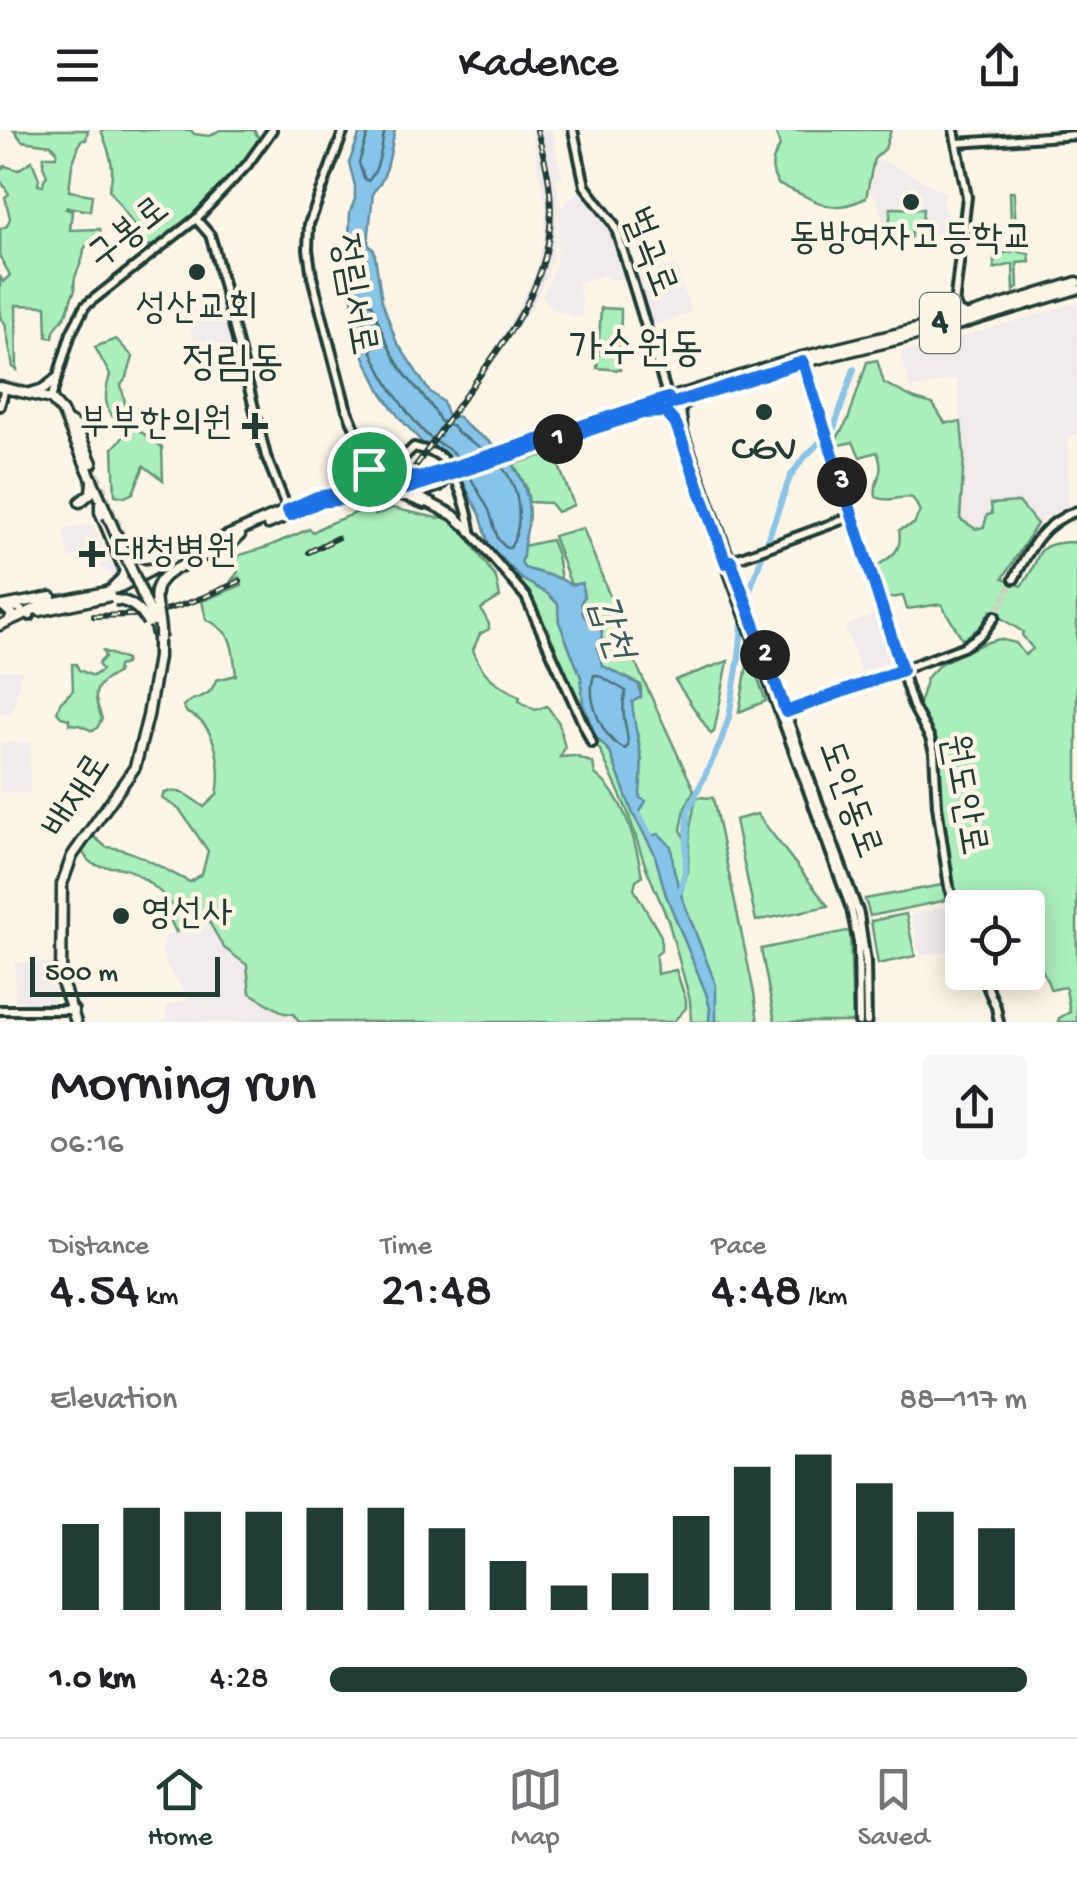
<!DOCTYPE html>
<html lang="en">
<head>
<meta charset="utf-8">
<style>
	:root { --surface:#fff; --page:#f6f6f6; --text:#202124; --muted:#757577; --line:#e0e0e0; --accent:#1f3d34 }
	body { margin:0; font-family:"Gochi Hand","Poor Story",sans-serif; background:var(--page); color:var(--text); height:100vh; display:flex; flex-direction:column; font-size:38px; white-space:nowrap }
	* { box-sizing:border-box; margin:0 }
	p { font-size:32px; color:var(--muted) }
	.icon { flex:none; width:55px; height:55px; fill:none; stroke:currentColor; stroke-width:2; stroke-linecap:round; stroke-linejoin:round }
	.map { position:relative; height:892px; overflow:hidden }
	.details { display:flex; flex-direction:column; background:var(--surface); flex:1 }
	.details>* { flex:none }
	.tools { position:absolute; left:945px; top:760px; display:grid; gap:20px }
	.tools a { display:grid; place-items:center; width:100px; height:100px; border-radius:10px; background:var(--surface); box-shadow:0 5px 25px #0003; font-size:50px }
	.scale { position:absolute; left:30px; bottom:25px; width:190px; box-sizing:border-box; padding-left:10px; border:5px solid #1f3d34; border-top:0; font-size:28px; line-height:35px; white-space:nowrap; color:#1f3d34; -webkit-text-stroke:8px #fcf5e5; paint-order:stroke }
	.pin { position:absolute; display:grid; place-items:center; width:85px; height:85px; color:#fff; margin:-42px; border:5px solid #fff; border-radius:50%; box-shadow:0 2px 10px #0007 }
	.km { position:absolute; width:50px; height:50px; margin:-25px; border-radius:50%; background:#222; color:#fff; font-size:28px; line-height:50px; text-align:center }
	.round { display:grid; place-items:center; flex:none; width:105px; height:105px; border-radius:10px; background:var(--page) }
	.summary { display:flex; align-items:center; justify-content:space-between; height:170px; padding:0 50px }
	h1 { font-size:55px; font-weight:600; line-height:75px }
	.figures { display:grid; grid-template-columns:repeat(3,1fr); gap:15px; height:170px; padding:10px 50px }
	.figures div { display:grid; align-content:center }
	.figures b { font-size:50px; font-weight:600 }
	.figures small { font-size:28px; font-weight:400 }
	.figures p { font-size:28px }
	.chart { height:280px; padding:20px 50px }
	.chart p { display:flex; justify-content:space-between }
	.chart svg { width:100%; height:180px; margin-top:10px; stroke:var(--accent); stroke-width:6 }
	ul { padding:0 50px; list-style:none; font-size:32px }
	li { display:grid; grid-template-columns:160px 120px 1fr; align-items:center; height:75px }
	li i { height:25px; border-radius:12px; background:var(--accent) }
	header { display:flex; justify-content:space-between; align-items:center; height:130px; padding:0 50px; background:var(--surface); font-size:45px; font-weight:600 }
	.tabs { display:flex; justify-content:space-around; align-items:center; height:140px; border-top:2px solid var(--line); background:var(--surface); font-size:28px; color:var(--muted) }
	.tabs a { display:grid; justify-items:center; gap:5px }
	.tabs .on { color:var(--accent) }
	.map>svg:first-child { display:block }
	.built { fill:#f1eaeb }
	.green { fill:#aaefba; stroke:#649677; stroke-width:2.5 }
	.water { fill:#88c3e8; stroke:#5e8da0; stroke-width:2.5 }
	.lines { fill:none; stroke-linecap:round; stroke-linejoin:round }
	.shore { stroke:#49737c; stroke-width:2.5 }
	.river { stroke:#88c3e8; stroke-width:6 }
	.secondary-tunnel { stroke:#d0d0c2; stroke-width:6; stroke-dasharray:6 3; stroke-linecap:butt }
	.primary-tunnel { stroke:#d0d0c2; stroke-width:8; stroke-dasharray:8 4; stroke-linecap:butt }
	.secondary-casing { stroke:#1f3d34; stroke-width:14 }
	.primary-casing { stroke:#1f3d34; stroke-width:15 }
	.secondary { stroke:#fcf5e5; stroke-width:6 }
	.primary { stroke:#fcf5e5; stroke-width:8 }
	.rail-casing { stroke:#1f3d34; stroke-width:6 }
	.rail { stroke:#fcf5e5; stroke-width:2.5; stroke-dasharray:8; stroke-linecap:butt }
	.secondary-bridge-casing { stroke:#1f3d34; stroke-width:14; stroke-linecap:butt }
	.primary-bridge-casing { stroke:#1f3d34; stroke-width:15; stroke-linecap:butt }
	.secondary-bridge { stroke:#fcf5e5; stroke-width:6 }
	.primary-bridge { stroke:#fcf5e5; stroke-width:8 }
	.route-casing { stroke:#fff; stroke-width:20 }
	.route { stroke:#1a73e8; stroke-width:12 }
	.poi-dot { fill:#1f3d34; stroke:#fcf5e5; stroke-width:4 }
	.labels { text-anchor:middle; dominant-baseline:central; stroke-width:9; stroke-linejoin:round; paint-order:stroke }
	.shield { fill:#fcf5e5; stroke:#617469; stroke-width:2.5 }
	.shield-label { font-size:35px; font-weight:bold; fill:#1f3d34 }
	.street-label { font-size:38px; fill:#1f3d34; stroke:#fcf5e5 }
	.poi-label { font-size:38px; fill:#1f3d34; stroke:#fcf5e5 }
	.water-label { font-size:40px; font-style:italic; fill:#395e61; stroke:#fcf5e5 }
	.quarter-label { font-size:42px; fill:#1f3d34; stroke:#fcf5e5 }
</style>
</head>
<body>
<header><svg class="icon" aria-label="menu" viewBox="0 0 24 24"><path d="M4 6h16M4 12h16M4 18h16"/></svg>Kadence<svg class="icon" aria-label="share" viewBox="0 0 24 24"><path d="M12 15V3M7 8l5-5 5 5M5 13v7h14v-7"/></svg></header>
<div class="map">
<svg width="1077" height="892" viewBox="0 0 1077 892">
	<rect width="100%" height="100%" fill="#fcf5e5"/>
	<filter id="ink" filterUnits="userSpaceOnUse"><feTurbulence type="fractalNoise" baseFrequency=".01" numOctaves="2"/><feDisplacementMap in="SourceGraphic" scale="20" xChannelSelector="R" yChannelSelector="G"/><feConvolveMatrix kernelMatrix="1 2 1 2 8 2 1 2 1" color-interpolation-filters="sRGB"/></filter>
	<g filter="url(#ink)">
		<!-- built -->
		<g class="built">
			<polygon points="531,0 553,0 556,14 554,15 563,47 557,49 559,72 555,117 548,144 531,179 498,225 493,221 534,148 544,108 546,77"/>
			<polygon points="876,30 887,32 946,63 942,75 948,83 946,105 892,111 886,104 877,69 870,63"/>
			<polygon points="582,59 612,99 625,147 616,150 606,148 604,145 578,153 582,174 582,186 576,187 552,179 542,166 556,133 560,78"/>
			<polygon points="676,134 691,183 652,196 636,148 638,146"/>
			<polygon points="1077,172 1077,305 1068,306 1069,377 1055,382 1037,394 1019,372 1000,373 992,384 987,385 985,397 976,399 960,389 964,326 957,249 910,259 901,222 952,210"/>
			<polygon points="223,173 236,220 198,230 186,182"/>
			<polygon points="93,395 105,421 115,418 123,440 118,449 88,429 68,427 64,400 75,396"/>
			<polygon points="880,482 895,530 861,542 845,496"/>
			<polygon points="0,540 22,541 12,583 0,583"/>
			<polygon points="0,613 30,613 30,663 0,662"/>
			<polygon points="948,776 951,779 962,808 962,818 920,826 911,785"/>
			<polygon points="197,780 204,783 224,818 247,835 299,892 165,892 167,876 173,873 187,871 188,865 172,845 161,824 165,806 173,804"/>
			<polygon points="15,833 55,833 54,878 24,878 23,871 15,871"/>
		</g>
		<!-- green -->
		<g class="green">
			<path d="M14,0H88L86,10H81L72,35L69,61L92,65L90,81L67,77L66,79L72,81L70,100L100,99L102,114L87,115L84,119C84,136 71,143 75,160C70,168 71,173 67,182C63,193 53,195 53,208L47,207L46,176L16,175L17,240L13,237L5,193L0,188V146L3,152L10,145L0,127V99L7,96L10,88L5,67L9,64L0,50V41L5,36L18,40L32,31L39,49L38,55L43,56L44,49L47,46L43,35L44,26H56L57,21L51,15L22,11Z"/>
			<path d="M101,0H191L194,4L210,6L220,0H254L261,12C229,51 194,86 154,116L147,115L109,59C117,39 108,19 101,0Z"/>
			<path d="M775,0H891L885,19L874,29L866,68C824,88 816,67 779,55C769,41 771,30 780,16Z"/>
			<polygon points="1010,62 1014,62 1017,121 1029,124 1030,132 1017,133 1018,157 1014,161 1013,134 994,139 994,125 1012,122"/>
			<polygon points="891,78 923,79 922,99 912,100 911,107 902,107 902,100 889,98"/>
			<polygon points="601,178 621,179 620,240 597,238"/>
			<path d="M116,209L133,227L127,247L121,255L130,294L162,317L163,350L144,336L133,363L125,367L115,365L113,318L127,303C106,282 101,273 110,245L95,217Z"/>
			<path d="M877,230L884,253L915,269L933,274L945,293L961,292L964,326L960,389L976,399L984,397L987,385L992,384L991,374L1019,372L1037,394L1003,448L1021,456C1046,428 1026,412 1077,412V892H1058L1059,888L1070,882L1066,859L1064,857L1051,860L1036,825L1028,822V778H962V789L960,786L951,747L940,673L938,626L935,609L918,577L927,548L941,533L982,514L999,509L1016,513L1025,525L1033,519L1022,505L1023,502L990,481L981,496L963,510L941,474L907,479L903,466L885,469L873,438C891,428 903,421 899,400L914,394L920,381C917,377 916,371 912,368C906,364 889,374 876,367C872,348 887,347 877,322L860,327L853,312L835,316L834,313L848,290L867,232Z"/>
			<polygon points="550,323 557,331 574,375 557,382 550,373 529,372 526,357 514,334"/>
			<path d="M379,373L371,380L375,385L392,378L437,388L445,387L459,394L471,406L469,410L496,448L500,467L481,479L489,494V499L480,504L473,520C483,548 496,553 520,567L519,571L535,580L547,576L559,593L565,618L560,627L575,626L593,633L595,644C625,667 635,709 642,746L636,750L634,759L661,806V821L656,825L657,844L676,840L686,870V878L673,892H299L293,884L284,883L250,863L247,835L224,818L204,783L196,780L176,802L171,792C172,789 174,787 174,784C174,768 139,744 126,739C115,735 103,739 93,734C86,730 86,727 82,721L92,705L106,717C134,718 163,740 190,752L202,744L208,721L180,680L162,668L164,663C180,657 191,668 204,677L217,665C222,637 217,593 187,583L183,576C195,563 208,573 216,550L236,545C232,515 235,504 206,489L202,471L242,455L239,447L230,452L238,442L235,434L240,425L267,417L309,399L313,402C324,395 334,391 346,387C358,383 366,376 379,373Z"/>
			<path d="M583,398L638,538L694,660L685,678L681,700C692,716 683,741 679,760L674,741L670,716L648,707L639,683V646L642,632L638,605L634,599L632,572L641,567V555L603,536L597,517C603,509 603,501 599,492L591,494C580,481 581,470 582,453L571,455L553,406Z"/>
			<polygon points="551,410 557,425 561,449 524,438 521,432 523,426 523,416"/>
			<polygon points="489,415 522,449 548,464 558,474 559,492 581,547 583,574 596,607 610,622 633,684 654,722 666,765 706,863 710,878 709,892 691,892 690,870 668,790 645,735 627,680 600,620 593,611 528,466 486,416"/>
			<path d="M103,521L126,530L125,534L118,536L117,543C91,556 93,564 102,589L97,598L93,601L79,595L69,594V589L61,587L57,582L60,573L73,560L72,534H76L79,540L93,546L102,540L98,534L105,527Z"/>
			<polygon points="749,524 766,571 739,582"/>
			<polygon points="728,531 714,602 711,604 675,550"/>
			<polygon points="696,667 713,668 754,863 758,892 716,892 715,855 681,764 688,741 690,698"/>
			<polygon points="757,684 828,776 756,791 735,690"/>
			<polygon points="942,755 945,767 943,771 870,786 865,769"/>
			<polygon points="906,784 915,826 878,834 871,791"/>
			<polygon points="847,801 850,803 853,892 775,892 761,819"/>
		</g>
		<!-- water -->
		<path class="water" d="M361,0H395C390,21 389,47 373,62L368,114L374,120L382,171L396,211L429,261L443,272L447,285L459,287C467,300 484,306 496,317C519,338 532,362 528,395C526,405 523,415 523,426L521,431L524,438L561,449L571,455L582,453L584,467L581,472L583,485L591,494L599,492C603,502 603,509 597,518L603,536L639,555L641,567L632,572C634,592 638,609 641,628C643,639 640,655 640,668L646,671L639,684L648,706L659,704L671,716L674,741L682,768L716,855V892H709L710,878L706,863L666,765L654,722L633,684L610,622L596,607L583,574L581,547L559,492L558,474L548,464L522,449L489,415L480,384L464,355L446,329L429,320L398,286L382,263L365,229L356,204L348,132L350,82L355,69V56L349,33Z"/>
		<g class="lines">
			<!-- shore -->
			<g class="shore">
				<path d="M369,0L359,33L364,48L368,51C380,40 381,16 385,0"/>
				<path d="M458,328C449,316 437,315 427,305C401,279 353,209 366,172L372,174C380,197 388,219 402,240C414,258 432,272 440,291L453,297L458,303L484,320"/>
				<path d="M469,345L489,380L498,409L506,418H510C525,394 520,356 500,335"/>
				<path d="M594,545H598L626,561C619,583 628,596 628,616L625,619C602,609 586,569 594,545Z"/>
			</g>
			<!-- river -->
			<g class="river">
				<polyline points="639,685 654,713"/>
				<polyline points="675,767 681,759 685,743 688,681 720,614 729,587 739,526 744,477 790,347 802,330 834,298 854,239"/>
			</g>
			<!-- secondary-tunnel -->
			<polyline class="secondary-tunnel" points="995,486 1014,449"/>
			<!-- primary-tunnel -->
			<polyline class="primary-tunnel" points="92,333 129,423"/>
			<!-- secondary casing -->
			<g class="secondary-casing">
				<g id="secondary">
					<polyline points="344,0 309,94 308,119 312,147 346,277 366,325 369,339 380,350 397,349"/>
					<polyline points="573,0 585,56 613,93 617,102 668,268 675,280 859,784 866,832 867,892"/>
					<polyline points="957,13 1077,5"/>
					<polyline points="196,89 210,105 214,118 266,326 288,381"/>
					<polyline points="954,175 967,67 954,0"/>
					<polyline points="803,232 913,576 930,608 934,622 937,676 949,757 962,799"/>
					<polyline points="51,269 71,203 85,176 196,89 247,35 272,0"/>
					<polyline points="0,276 5,258"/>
					<polyline points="675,294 851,779 858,812 859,892"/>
					<path d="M369,333L379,341L387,343L414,317C422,319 431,321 438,325C455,336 468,380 471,400"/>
					<polyline points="399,364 424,374"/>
					<polyline points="462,392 526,467 592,613"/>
					<polyline points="727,432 853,386"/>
					<path d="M1014,449C1030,418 1042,393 1077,381"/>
					<polyline points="8,477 18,478 30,486"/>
					<polyline points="782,584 963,517 982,504 995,486"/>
					<polyline points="981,842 996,877 999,892"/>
					<polyline points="0,880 74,880"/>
				</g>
			</g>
			<!-- primary casing -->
			<g class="primary-casing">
				<g id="primary">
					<polyline points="941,190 949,183 954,173 958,182 967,186"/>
					<polyline points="0,257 51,269 62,281 108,386"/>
					<polyline points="30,263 44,259 56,249"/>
					<polyline points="656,281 665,281 676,294"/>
					<polyline points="68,291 76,296 92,333"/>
					<polyline points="682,297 680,278 688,271"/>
					<polyline points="508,319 802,227 953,190 1077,152"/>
					<polyline points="512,325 796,234 954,196 1077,159"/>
					<polyline points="451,345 439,356 419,363 418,367 453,385 463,394"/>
					<polyline points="408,351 442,340"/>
					<polyline points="406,359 446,346"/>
					<polyline points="354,360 363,351 369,339"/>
					<polyline points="80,372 91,363 92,352"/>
					<polyline points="100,374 100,382 125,441 122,448 114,456"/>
					<polyline points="268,394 319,372 387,363"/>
					<polyline points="129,423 135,436 144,440 150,439"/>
					<polyline points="196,429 231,414 240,405"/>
					<polyline points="40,481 110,466"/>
					<polyline points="8,491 13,485 3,476 51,467"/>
					<polyline points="0,495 46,474 106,462 122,456 163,434 317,367 393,355"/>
					<polyline points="76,892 61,850 62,754 72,726 135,637 148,586 158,527 158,508 154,491"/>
				</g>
			</g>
			<!-- secondary -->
			<use href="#secondary" class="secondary"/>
			<!-- primary -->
			<use href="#primary" class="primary"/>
			<!-- rail casing -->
			<g class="rail-casing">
				<g id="rail">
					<path d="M374,382C409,351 433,311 459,274C509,204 562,144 549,53C547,35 541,17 537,0"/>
					<polyline points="309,422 337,408"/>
					<path d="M94,486C113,485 132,486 150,483C182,478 211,464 240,451"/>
					<polyline points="0,487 3,487"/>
				</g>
			</g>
			<!-- rail -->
			<use href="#rail" class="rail"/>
			<!-- secondary-bridge casing -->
			<g class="secondary-bridge-casing">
				<polyline id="secondary-bridge" points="397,349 412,346"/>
			</g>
			<!-- primary-bridge casing -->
			<g class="primary-bridge-casing">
				<g id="primary-bridge">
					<polyline points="442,340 508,319"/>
					<polyline points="446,346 512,325"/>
					<polyline points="393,355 408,351"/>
					<polyline points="387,363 406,359"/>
					<polyline points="108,386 154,491"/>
					<path d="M115,470C131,471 141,479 148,493"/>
					<path d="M160,508C161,496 158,486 156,474C151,447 175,439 196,429"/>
				</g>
			</g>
			<!-- secondary-bridge -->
			<use href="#secondary-bridge" class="secondary-bridge"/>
			<!-- primary-bridge -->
			<use href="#primary-bridge" class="primary-bridge"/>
		</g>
	</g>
	<g class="lines" filter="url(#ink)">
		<!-- route casing -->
		<g class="route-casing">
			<polygon id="route" points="803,232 902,540 786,582 731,431 726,433 676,294 665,282 642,283 406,359 387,364 319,372 290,385 288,380 317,367 353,361 363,351 369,339 380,350 412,346 419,348 668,268 671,274"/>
		</g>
		<!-- route -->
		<use href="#route" class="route"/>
	</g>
	<!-- markers -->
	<g class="poi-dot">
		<circle cx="911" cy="72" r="10"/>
		<circle cx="197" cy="142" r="10"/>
		<circle cx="764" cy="282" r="10"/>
		<path d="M250 281h10v10h10v10h-10v10h-10v-10h-10v-10h10z"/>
		<path d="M87 409h10v10h10v10h-10v10h-10v-10h-10v-10h10z"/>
		<circle cx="121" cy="786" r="10"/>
	</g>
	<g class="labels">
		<!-- shield labels -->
		<rect class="shield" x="920" y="163" width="40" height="60" rx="8"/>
		<g class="shield-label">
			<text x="940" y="193">4</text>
		</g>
		<!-- street labels -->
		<g class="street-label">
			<text transform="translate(130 105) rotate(-38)">구봉로</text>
			<text transform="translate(647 123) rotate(69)">벌곡로</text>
			<text transform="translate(351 165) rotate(80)">정림서로</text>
			<text transform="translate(961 665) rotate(80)">원도안로</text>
			<text transform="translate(79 667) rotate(-57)">배재로</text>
			<text transform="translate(847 670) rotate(70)">도안동로</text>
		</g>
		<!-- poi labels -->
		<g class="poi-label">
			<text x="911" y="111">동방여자고등학교</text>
			<text x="197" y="181">성산교회</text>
			<text x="232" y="296" text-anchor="end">부부한의원</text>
			<text x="764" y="321">CGV</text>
			<text x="114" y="424" text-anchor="start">대청병원</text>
			<text x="141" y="786" text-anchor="start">영선사</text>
		</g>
		<!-- water labels -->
		<g class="water-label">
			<text transform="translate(608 498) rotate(71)">갑천</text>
		</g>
		<!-- quarter labels -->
		<g class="quarter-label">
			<text x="636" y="222">가수원동</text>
			<text x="233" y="236">정림동</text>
		</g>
	</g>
</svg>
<div class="tools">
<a><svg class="icon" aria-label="locate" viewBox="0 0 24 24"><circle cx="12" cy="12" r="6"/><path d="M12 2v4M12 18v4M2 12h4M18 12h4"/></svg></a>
</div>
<div class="scale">500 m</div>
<div class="pin" style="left:369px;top:339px;background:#1e9e55"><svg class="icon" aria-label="arrive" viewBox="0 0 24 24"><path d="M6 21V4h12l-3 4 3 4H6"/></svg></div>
<b class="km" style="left:558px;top:309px">1</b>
<b class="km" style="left:765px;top:525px">2</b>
<b class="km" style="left:842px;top:352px">3</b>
</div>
<section class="details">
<div class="summary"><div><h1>Morning run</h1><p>06:16</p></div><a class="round"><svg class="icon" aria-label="share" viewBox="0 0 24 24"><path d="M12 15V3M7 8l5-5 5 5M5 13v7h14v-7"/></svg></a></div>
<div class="figures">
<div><p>Distance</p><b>4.54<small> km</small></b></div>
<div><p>Time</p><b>21:48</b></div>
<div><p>Pace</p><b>4:48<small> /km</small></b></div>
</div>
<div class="chart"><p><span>Elevation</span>88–117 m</p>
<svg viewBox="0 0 160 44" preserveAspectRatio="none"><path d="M5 44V23M15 44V19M25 44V20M35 44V20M45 44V19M55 44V19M65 44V24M75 44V32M85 44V38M95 44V35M105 44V21M115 44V9M125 44V6M135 44V13M145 44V20M155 44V24"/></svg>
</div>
<ul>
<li><b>1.0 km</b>4:28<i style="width:100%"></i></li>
</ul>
</section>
<nav class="tabs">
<a class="on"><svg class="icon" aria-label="home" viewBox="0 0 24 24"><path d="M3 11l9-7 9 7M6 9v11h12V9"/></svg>Home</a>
<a><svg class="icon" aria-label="map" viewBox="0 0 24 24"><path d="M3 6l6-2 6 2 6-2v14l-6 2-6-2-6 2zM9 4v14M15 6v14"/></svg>Map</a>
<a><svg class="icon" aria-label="saved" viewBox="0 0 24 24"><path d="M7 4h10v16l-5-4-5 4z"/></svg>Saved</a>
</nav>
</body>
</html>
